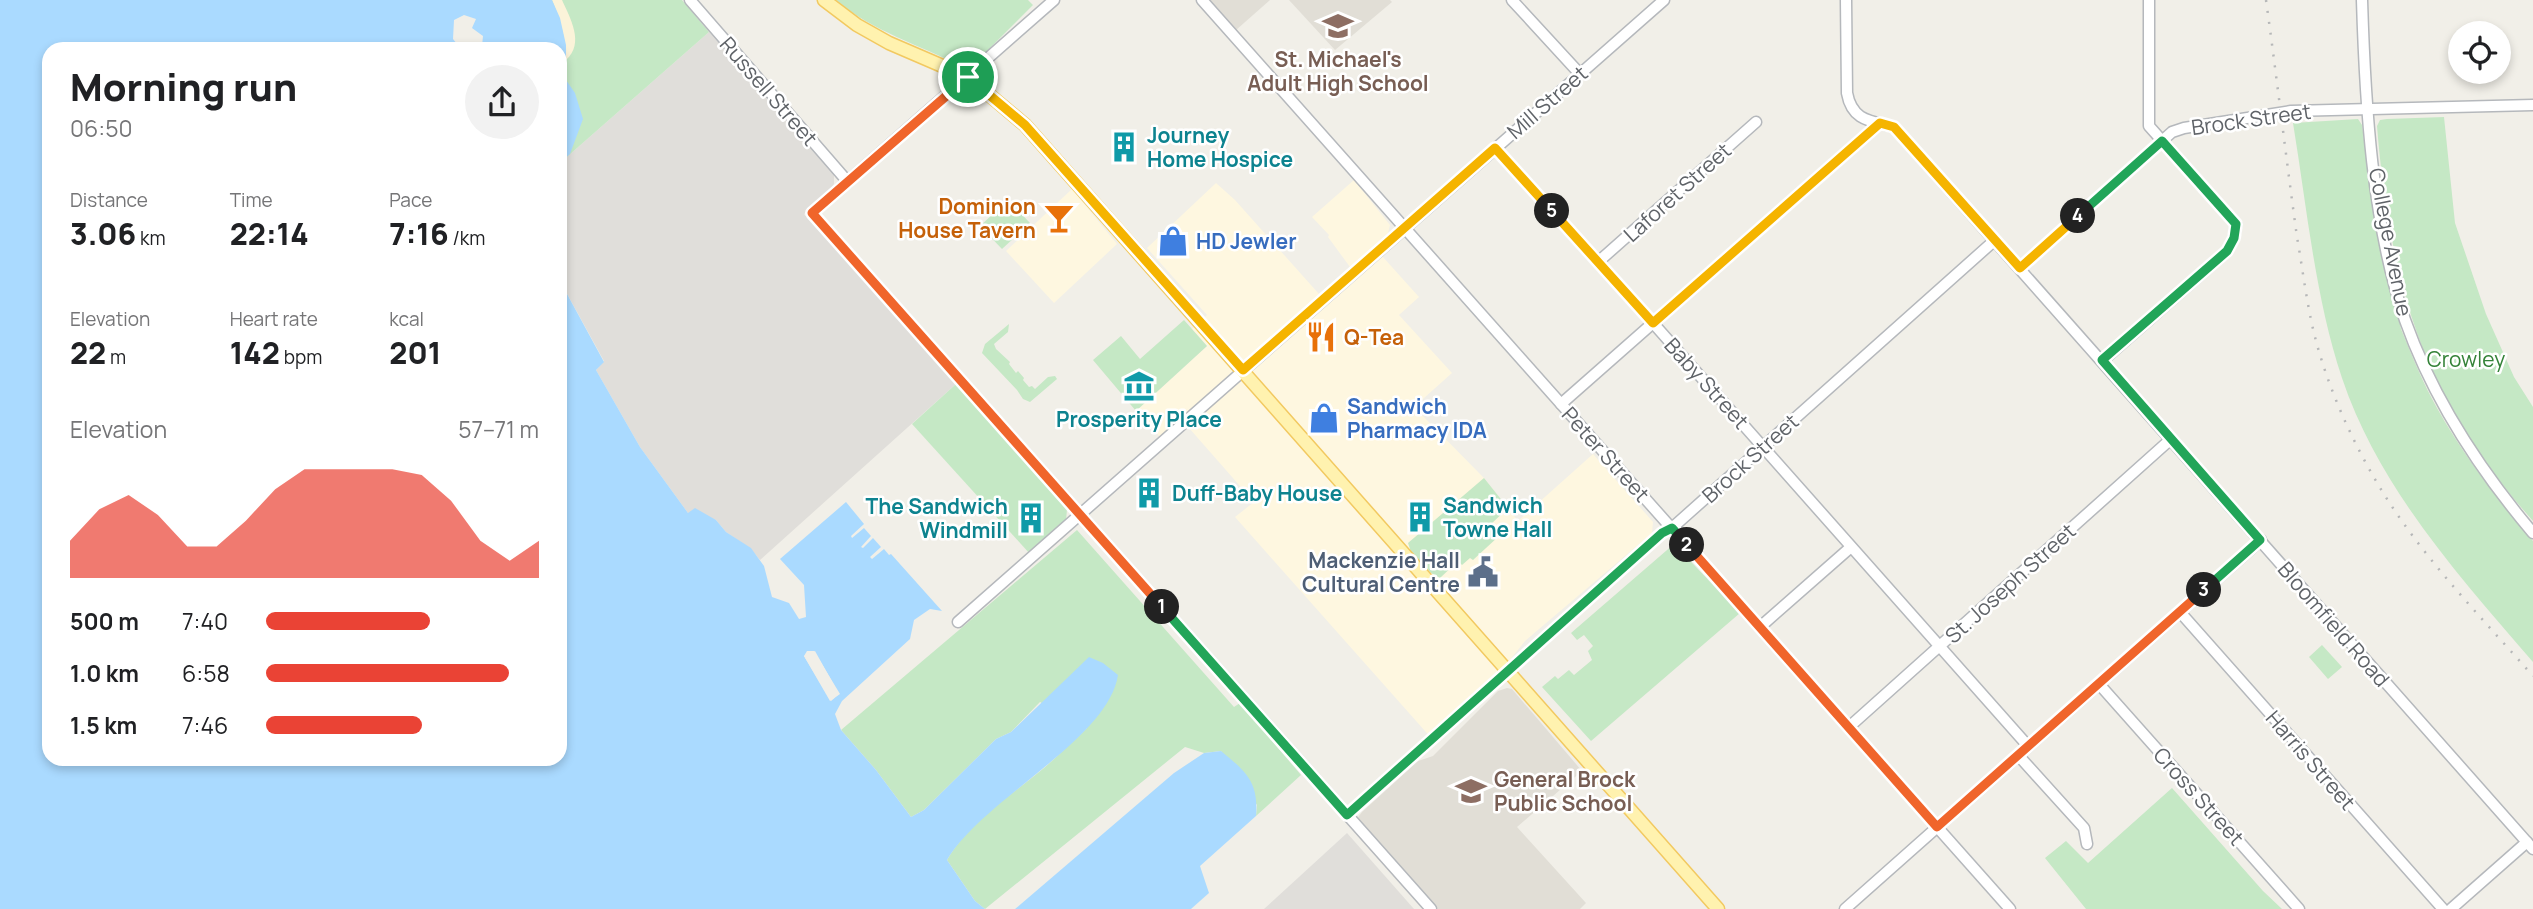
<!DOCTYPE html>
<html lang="en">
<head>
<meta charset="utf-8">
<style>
	:root { --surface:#fff; --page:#f2f2f2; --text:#202124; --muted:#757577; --accent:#ea4335 }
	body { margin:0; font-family:Manrope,sans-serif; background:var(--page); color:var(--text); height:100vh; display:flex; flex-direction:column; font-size:26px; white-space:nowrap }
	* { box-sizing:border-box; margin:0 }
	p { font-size:23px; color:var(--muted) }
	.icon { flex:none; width:38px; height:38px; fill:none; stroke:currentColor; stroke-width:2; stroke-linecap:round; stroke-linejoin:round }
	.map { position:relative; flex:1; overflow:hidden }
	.side { position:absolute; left:42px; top:42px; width:525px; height:724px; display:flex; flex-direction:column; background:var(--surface); border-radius:21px; box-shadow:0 4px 10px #0003 }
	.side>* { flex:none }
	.fabs { position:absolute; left:2448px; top:21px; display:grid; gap:14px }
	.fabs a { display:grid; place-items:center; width:63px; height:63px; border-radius:50%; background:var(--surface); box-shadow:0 4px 10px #0003; font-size:35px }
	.pin { position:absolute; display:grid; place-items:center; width:60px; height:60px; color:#fff; margin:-30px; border:4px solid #fff; border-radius:50%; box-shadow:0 2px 7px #0007 }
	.km { position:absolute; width:35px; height:35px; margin:-18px; border-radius:50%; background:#222; color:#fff; font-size:19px; line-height:35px; text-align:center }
	.round { display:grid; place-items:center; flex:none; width:74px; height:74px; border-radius:37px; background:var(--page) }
	.headline { display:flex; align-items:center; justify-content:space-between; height:119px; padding:0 28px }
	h1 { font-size:38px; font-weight:800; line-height:52px }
	.figures { display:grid; grid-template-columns:repeat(3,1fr); gap:10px; height:119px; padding:7px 28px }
	.figures div { display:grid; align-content:center }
	.figures b { font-size:30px; font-weight:800 }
	.figures small { font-size:19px; font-weight:400 }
	.figures p { font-size:19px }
	.chart { height:196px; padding:14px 28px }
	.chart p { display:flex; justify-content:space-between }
	.chart svg { width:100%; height:126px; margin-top:7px; fill:var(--accent); opacity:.7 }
	ul { padding:0 28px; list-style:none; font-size:23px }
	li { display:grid; grid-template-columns:112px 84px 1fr; align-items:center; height:52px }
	li i { height:18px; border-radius:9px; background:var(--accent) }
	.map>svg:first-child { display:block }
	.commercial { fill:#fef7e0 }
	.industrial { fill:#e0deda }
	.education { fill:#e1ded6 }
	.green { fill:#c5e8c5 }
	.sand { fill:#fbf3d9 }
	.water { fill:#aadaff; fill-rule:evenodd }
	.pier { fill:#f1efe8 }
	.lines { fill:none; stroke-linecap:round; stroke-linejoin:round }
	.minor-casing { stroke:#b5b8bc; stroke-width:13 }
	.major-casing { stroke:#f2c960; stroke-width:15 }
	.minor { stroke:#fff; stroke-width:10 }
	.major { stroke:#fff2af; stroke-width:12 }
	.rail { stroke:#b6b7b8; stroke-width:2.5; stroke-dasharray:2 9; stroke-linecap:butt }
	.split-1-casing { stroke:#fff; stroke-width:14 }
	.split-2-casing { stroke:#fff; stroke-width:14 }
	.split-3-casing { stroke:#fff; stroke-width:14 }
	.split-4-casing { stroke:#fff; stroke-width:14 }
	.split-5-casing { stroke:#fff; stroke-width:14 }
	.split-6-casing { stroke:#fff; stroke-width:14 }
	.split-1 { stroke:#f0652b; stroke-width:9 }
	.split-2 { stroke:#22a559; stroke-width:9 }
	.split-3 { stroke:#f0652b; stroke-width:9 }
	.split-4 { stroke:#22a559; stroke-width:9 }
	.split-5 { stroke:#f5b400; stroke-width:9 }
	.split-6 { stroke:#f5b400; stroke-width:9 }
	.labels { text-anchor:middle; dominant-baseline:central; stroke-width:5; stroke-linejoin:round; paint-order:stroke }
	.education-label { font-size:21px; font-weight:bold; fill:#785e54; stroke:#fff }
	.street-label { font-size:21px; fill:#5f6368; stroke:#fff }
	.culture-label { font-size:21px; font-weight:bold; fill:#0d838f; stroke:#fff; text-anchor:start }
	.food-label { font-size:21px; font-weight:bold; fill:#c56008; stroke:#fff; text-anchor:end }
	.shop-label { font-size:21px; font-weight:bold; fill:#366cbe; stroke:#fff; text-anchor:start }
	.park-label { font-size:21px; fill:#348238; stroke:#fff }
	.service-label { font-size:21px; font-weight:bold; fill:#4e5e75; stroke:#fff; text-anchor:end }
</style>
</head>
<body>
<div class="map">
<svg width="2533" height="909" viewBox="0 0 2533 909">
	<rect width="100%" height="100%" fill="#f1efe8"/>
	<!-- commercial -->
	<g class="commercial">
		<polygon points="1354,180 1390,225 1388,233 1373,246 1419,297 1399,315 1452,373 1414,407 1484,478 1518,521 1593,454 1653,522 1652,533 1525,641 1494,680 1433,740 1235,517 1254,502 1182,420 1161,438 1136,411 1207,346 1192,329 1207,315 1147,248 1216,183 1235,200 1319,294 1350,267 1328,237 1329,235 1312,217"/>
		<polygon points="1072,189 1117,244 1054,303 1006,251"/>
	</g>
	<!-- industrial -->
	<g class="industrial">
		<polygon points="709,32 834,174 834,184 829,192 804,214 956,384 760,560 751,549 726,532 716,520 688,513 640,447 596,370 604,361 560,281 560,163"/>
		<polygon points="1347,833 1414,909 1264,909"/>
	</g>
	<!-- education -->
	<g class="education">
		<polygon points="1209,0 1270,0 1236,30"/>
		<polygon points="1289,0 1390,0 1392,2 1335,50"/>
		<polygon points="1507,688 1512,689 1582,771 1517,827 1586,903 1580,909 1438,909 1356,820 1362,812 1418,761 1433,756 1498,691"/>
	</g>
	<!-- green -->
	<g class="green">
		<polygon points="443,0 682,0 709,32 560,163 560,49"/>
		<path d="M836,0H1028L1033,5L977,61L969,67H962C919,44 873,32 836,0Z"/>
		<path d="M2444,117L2455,223L2486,314L2514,377L2533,407V521C2504,488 2475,452 2453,414C2404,325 2385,226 2377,126L2380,120L2387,119Z"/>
		<path d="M2358,119L2362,125L2370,184L2401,329C2412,356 2423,383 2437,408C2463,455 2498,500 2533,541V662C2459,576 2379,488 2342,378C2315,297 2307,208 2293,123Z"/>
		<polygon points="1008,200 1030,223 1002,249 980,226"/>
		<polygon points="1184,320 1207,346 1136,411 1093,360 1121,336 1140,359"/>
		<polygon points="1009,324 1008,332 994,344 996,349 1010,362 1009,364 1016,373 1018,371 1024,378 1023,380 1029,387 1032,386 1035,389 1048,377 1055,376 1057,379 1030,402 1023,399 1017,390 982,353 985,344"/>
		<polygon points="956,384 1067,509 1066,521 1030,554 912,424"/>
		<polygon points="1484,478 1508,508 1490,525 1499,536 1473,560 1470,558 1462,565 1458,561 1440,578 1431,573 1411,552 1408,543"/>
		<path d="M1077,530L1234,707L1240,703L1301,775L1256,816L1257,805L1221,751L1204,753L1185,747L985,909L975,901L947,860C970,821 1009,797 1044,768C1059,755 1073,741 1087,728L1040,702L1011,732L996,739L924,810L911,817L876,770L841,730Z"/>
		<polygon points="1674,544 1740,613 1591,741 1542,687 1555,676 1558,679 1569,670 1574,675 1592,660 1588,651 1593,646 1584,635 1577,640 1571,633"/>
		<polygon points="2322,645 2342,667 2328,679 2309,657"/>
		<polygon points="2172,788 2263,891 2282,909 2086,909 2045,858 2066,841 2088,863"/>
	</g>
	<!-- sand -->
	<path class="sand" d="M552,0H562C570,18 585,43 566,60C566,39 560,19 552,0Z"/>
	<!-- water -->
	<g class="water">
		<path d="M0,0H552L560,18L566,45V80L575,93L583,119L570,154L560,163V49H49V760H560V281L604,362L596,370L640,447L688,513L695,508L716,520L726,532L751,548L764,566L772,597L789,603L799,619L806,617L804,585L780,559L846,502L864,524L851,536L852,538L864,528L871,536L861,547L863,548L873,538L881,547L870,557L872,559L884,549L889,555L891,554L942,611L930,609L914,620L910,639L842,701L835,714L841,730L876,770L911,817L924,810L996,739L1011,732L1089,657L1103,663L1118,675C1108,740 983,799 947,860L975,901L985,909H0ZM815,651L839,694L831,701L804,656Z"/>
		<path d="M1221,751C1245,771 1259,781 1256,816L1200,866L1209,893L1191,909H1015L1174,773L1204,753Z"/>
	</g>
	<!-- pier -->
	<g class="pier">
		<polygon points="464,15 476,19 472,28 483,36 482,46 485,49 461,49 453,39 454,20"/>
		<polygon points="807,651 814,651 840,694 830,701 804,656"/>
	</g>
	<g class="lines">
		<!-- minor casing -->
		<g class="minor-casing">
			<g id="minor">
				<polyline points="690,0 848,182"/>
				<polyline points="1054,0 812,213 1431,909"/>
				<polyline points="1202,0 2010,909"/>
				<polyline points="1512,0 1580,74"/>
				<path d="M1846,0L1847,93C1852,121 1871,121 1894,127L2533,849"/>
				<path d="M2362,0C2365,101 2372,225 2405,320C2433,399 2479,469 2533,533"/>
				<polyline points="1495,148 1653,323 2028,746"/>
				<polyline points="1598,262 1756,122"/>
				<polyline points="2020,268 2172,132 2184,128 2291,111 2533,105"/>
				<polyline points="2102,361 2227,251 2234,238 2236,224 2149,126 2149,0"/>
				<polyline points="1561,404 1880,123"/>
				<polyline points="2180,612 2443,909"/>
				<polyline points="958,622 1664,0"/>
				<polyline points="1760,627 1851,547"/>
				<polyline points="2099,684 2299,909"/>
				<polyline points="1849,727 2171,439"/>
				<polyline points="2018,755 2084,828 2087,844"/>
				<polyline points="1347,815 1662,533 1672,528 1995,240"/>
				<polyline points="1845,909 2261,540"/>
				<polyline points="2451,909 2527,842"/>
			</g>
		</g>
		<!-- major casing -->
		<g class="major-casing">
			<polyline id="major" points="824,0 857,25 889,43 968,77 1025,125 1718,909"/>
		</g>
		<!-- minor -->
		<use href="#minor" class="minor"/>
		<!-- major -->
		<use href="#major" class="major"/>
		<!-- rail -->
		<path class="rail" d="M2266,0C2277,79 2286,158 2297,237C2303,271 2307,307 2316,341C2330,393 2354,445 2382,491C2424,559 2481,617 2533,676"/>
	</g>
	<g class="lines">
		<!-- split-1 casing -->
		<g class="split-1-casing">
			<polyline id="split-1" points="968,77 812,213 1162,607"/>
		</g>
		<!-- split-2 casing -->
		<g class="split-2-casing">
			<polyline id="split-2" points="1162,607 1347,815 1662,533 1672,528 1687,545"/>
		</g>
		<!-- split-3 casing -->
		<g class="split-3-casing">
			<polyline id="split-3" points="1687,545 1937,827 2204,590"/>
		</g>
		<!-- split-4 casing -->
		<g class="split-4-casing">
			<polyline id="split-4" points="2078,216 2162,141 2236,224 2234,238 2227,251 2102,360 2260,540 2204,590"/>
		</g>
		<!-- split-5 casing -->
		<g class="split-5-casing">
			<polyline id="split-5" points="1552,211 1653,323 1880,123 1894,127 2020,268 2078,216"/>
		</g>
		<!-- split-6 casing -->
		<g class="split-6-casing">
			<polyline id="split-6" points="968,77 1025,125 1243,370 1495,148 1552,211"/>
		</g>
		<!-- split-1 -->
		<use href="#split-1" class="split-1"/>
		<!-- split-2 -->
		<use href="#split-2" class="split-2"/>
		<!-- split-3 -->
		<use href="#split-3" class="split-3"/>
		<!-- split-4 -->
		<use href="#split-4" class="split-4"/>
		<!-- split-5 -->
		<use href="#split-5" class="split-5"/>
		<!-- split-6 -->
		<use href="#split-6" class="split-6"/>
	</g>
	<!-- icons -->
	<defs>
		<g id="school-bare" transform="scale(2.415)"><path d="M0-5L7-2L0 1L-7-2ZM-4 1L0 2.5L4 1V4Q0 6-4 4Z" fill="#8d6e63" stroke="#fff" stroke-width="2.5" paint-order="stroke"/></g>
		<g id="building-bare" transform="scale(2.415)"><path d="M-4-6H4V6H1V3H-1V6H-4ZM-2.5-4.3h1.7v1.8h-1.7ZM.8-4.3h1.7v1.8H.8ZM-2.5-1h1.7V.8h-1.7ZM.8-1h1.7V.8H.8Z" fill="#0f9aa8" stroke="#fff" stroke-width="2.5" paint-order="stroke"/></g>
		<g id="bar-bare" transform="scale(2.415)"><path d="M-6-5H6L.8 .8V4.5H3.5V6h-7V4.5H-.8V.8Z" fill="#e8710a" stroke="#fff" stroke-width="2.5" paint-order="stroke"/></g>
		<g id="shop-bare" transform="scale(2.415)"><path d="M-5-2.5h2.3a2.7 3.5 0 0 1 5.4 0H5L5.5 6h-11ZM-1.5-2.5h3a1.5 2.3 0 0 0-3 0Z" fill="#3f7fe0" stroke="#fff" stroke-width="2.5" paint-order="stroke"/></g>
		<g id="restaurant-bare" transform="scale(2.415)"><path d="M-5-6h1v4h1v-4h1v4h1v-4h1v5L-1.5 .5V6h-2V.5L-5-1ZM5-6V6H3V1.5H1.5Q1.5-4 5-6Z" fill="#e8710a" stroke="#fff" stroke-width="2.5" paint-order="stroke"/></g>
		<g id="museum-bare" transform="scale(2.415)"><path d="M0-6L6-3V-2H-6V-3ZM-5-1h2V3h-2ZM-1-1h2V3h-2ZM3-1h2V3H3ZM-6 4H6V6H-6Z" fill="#0f9aa8" stroke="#fff" stroke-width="2.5" paint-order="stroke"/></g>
		<g id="civic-bare" transform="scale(2.415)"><path d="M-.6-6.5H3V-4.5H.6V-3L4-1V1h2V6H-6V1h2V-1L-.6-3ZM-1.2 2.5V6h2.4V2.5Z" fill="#5c6f8a" stroke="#fff" stroke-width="2.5" paint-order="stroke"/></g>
	</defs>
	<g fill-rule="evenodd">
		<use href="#school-bare" x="1338" y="26"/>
		<use href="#building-bare" x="1124" y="147"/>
		<use href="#bar-bare" x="1059" y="218"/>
		<use href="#shop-bare" x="1173" y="241"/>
		<use href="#restaurant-bare" x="1321" y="337"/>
		<use href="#museum-bare" x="1139" y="386"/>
		<use href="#shop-bare" x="1324" y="418"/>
		<use href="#building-bare" x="1149" y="493"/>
		<use href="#building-bare" x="1420" y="517"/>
		<use href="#building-bare" x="1031" y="518"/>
		<use href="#civic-bare" x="1483" y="572"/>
		<use href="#school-bare" x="1471" y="791"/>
	</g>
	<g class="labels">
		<!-- education labels -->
		<g class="education-label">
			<text x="1338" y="59">St. Michael's<tspan x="1338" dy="24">Adult High School</tspan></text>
			<text x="1494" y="779" text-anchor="start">General Brock<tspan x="1494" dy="24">Public School</tspan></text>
		</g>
		<!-- street labels -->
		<g class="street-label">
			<text transform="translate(769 91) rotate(49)">Russell Street</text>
			<text transform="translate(1547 102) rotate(-41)">Mill Street</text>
			<text transform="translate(2251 119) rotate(-8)">Brock Street</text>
			<text transform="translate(1677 192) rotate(-42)">Laforet Street</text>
			<text transform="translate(2391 242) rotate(79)">College Avenue</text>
			<text transform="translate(1707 383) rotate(48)">Baby Street</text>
			<text transform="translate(1606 454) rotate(48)">Peter Street</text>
			<text transform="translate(1750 458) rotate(-42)">Brock Street</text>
			<text transform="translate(2010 583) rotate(-42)">St. Joseph Street</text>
			<text transform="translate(2334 624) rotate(49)">Bloomfield Road</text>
			<text transform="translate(2311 760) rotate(49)">Harris Street</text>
			<text transform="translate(2199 796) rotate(48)">Cross Street</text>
		</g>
		<!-- culture labels -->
		<g class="culture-label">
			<text x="1147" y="135">Journey<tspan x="1147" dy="24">Home Hospice</tspan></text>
			<text x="1139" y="419" text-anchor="middle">Prosperity Place</text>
			<text x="1172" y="493">Duff-Baby House</text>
			<text x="1443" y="505">Sandwich<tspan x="1443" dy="24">Towne Hall</tspan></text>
			<text x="1008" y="506" text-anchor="end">The Sandwich<tspan x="1008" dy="24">Windmill</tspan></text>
		</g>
		<!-- food labels -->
		<g class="food-label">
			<text x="1036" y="206">Dominion<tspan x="1036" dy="24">House Tavern</tspan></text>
			<text x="1344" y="337" text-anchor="start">Q-Tea</text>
		</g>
		<!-- shop labels -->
		<g class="shop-label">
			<text x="1196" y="241">HD Jewler</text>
			<text x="1347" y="406">Sandwich<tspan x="1347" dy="24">Pharmacy IDA</tspan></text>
		</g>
		<!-- park labels -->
		<g class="park-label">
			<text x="2466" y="359">Crowley</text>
		</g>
		<!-- service labels -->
		<g class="service-label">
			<text x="1460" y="560">Mackenzie Hall<tspan x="1460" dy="24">Cultural Centre</tspan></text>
		</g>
	</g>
</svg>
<div class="fabs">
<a><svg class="icon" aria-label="locate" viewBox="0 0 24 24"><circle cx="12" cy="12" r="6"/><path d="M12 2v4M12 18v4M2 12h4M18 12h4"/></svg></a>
</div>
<div class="pin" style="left:968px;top:77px;background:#1e9e55"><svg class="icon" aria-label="arrive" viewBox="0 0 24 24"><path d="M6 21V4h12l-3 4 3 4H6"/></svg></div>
<b class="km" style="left:1162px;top:607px">1</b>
<b class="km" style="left:1687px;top:545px">2</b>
<b class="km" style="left:2204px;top:590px">3</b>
<b class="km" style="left:2078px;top:216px">4</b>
<b class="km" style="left:1552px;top:211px">5</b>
<section class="side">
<div class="headline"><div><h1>Morning run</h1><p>06:50</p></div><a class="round"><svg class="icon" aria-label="share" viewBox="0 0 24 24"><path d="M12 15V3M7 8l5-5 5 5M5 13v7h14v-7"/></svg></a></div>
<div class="figures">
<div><p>Distance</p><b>3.06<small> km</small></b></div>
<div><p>Time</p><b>22:14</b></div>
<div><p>Pace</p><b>7:16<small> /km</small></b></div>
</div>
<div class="figures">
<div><p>Elevation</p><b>22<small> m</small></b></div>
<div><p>Heart rate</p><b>142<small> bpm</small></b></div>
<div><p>kcal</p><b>201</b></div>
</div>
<div class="chart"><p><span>Elevation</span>57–71 m</p>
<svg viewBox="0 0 160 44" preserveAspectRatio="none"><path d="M0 44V31L10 20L20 15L30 22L40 33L50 33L60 24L70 13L80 6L90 6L100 6L110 6L120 8L130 17L140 31L150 38L160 31V44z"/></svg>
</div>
<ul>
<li><b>500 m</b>7:40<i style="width:60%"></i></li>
<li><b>1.0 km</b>6:58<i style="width:89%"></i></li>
<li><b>1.5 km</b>7:46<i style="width:57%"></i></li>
</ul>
</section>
</div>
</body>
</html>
